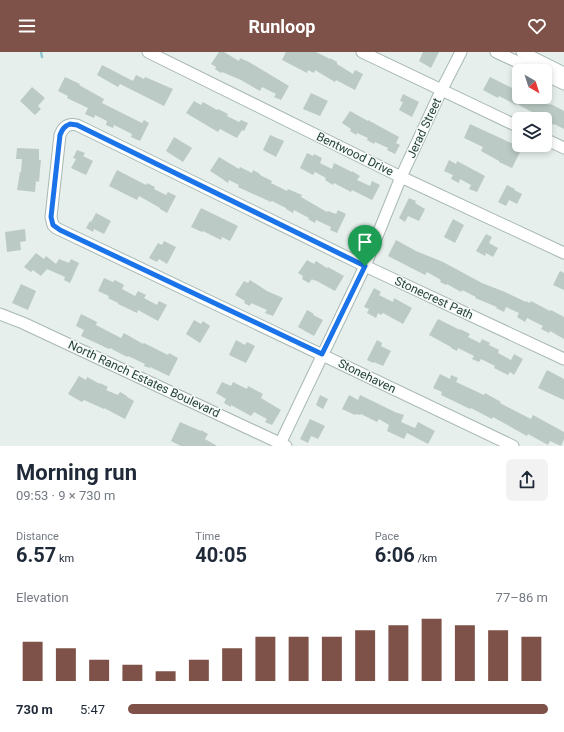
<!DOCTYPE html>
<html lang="en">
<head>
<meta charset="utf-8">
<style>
	:root { --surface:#fff; --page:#f2f2f3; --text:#1f2937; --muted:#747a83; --accent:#7f5249 }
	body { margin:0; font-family:Roboto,sans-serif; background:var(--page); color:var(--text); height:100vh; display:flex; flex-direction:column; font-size:15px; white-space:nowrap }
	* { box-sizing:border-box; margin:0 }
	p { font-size:13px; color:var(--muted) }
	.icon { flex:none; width:22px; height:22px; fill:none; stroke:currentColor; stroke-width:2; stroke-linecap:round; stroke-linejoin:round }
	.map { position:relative; height:394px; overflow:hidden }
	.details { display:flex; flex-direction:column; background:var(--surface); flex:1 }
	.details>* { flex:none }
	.needle { width:26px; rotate:141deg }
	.controls { position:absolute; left:512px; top:12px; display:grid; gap:8px }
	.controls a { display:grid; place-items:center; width:40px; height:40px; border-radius:6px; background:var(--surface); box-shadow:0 2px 6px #0003; font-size:20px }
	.pin { position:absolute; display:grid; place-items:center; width:34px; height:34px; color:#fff; margin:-41px -17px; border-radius:50% 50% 50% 0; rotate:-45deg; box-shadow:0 0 4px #0007 }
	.pin .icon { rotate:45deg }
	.round { display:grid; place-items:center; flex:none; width:42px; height:42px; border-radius:6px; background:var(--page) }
	.head { display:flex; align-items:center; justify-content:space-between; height:68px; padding:0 16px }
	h1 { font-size:22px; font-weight:700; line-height:30px }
	.metrics { display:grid; grid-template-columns:repeat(3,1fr); gap:6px; height:68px; padding:4px 16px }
	.metrics div { display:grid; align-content:center }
	.metrics b { font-size:20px; font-weight:700 }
	.metrics small { font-size:11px; font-weight:400 }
	.metrics p { font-size:11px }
	.chart { height:112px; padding:8px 16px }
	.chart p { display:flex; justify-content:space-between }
	.chart svg { width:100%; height:72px; margin-top:4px; stroke:var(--accent); stroke-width:6 }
	ul { padding:0 16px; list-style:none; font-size:13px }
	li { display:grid; grid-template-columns:64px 48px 1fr; align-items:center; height:30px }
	li i { height:10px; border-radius:5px; background:var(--accent) }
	header { display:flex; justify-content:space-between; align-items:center; height:52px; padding:0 16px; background:var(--accent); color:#fff; font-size:18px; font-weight:700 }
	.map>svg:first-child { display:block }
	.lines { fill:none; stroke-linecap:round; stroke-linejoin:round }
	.stream { stroke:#8ec9d4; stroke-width:2.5 }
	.building { fill:#bbcac4 }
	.minor-casing { stroke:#a8b8b2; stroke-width:13 }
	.minor { stroke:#fff; stroke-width:11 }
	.route-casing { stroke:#fff; stroke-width:8 }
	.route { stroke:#1a73e8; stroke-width:5 }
	.labels { text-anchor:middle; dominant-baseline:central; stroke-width:3; stroke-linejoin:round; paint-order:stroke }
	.street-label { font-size:12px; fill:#24423a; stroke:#f7fbf9 }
</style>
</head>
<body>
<header><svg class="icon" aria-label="menu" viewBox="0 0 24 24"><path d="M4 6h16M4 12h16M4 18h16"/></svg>Runloop<svg class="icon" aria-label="heart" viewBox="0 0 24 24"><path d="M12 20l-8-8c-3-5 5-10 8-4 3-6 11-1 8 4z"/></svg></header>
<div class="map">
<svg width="564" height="394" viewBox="0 0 564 394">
	<rect width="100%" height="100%" fill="#e6efeb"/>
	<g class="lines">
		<!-- stream -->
		<polyline class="stream" points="41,0 42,5"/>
	</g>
	<!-- building -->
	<g class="building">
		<polygon points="219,0 224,0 239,9 240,6 249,10 289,34 281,48 274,45 276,42 262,35 260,39 241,28 222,20 221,21 215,17 216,15 211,12"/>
		<polygon points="286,0 316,0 330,7 330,6 337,10 337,12 353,22 355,18 363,22 355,38 336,28 335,30 315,18 314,21 308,18 307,21 282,8"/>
		<polygon points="423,0 439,0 431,16 419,9"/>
		<polygon points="102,13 133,29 136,23 144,27 145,25 173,37 164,54 120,32 118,35 97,23"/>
		<polygon points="65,25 80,32 79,33 104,47 102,51 142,71 144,68 149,71 140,89 131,85 132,82 114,73 113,76 106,73 107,69 95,63 94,66 85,62 88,56 67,46 68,44 58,39"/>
		<polygon points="490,25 512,36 514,32 519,34 519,45 534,45 550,53 551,52 564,59 564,77 554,72 554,73 542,66 543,66 517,52 516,53 499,44 498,46 483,38"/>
		<polygon points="32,35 45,46 38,54 41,57 35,63 20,49"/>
		<polygon points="311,41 328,49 320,64 303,57"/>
		<polygon points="403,42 419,50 412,65 399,58 403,50 400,49"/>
		<polygon points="194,49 201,53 203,50 217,58 218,57 228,62 227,64 239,70 241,68 248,71 244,79 242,78 237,86 220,77 218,80 186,61"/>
		<polygon points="350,59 368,69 368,68 399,85 396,91 400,93 395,102 387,98 388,96 375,90 374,92 367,88 368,86 357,81 356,83 350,79 351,77 342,71"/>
		<polygon points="470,72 522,96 512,116 499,110 499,109 481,99 483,95 464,86"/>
		<polygon points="270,83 284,89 276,105 263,98"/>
		<polygon points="174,85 192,96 183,110 166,99"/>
		<polygon points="17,96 39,97 39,108 41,108 40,118 39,130 36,129 35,140 17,138 20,120 21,120 22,107 16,107"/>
		<polygon points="77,98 85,101 83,104 93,109 86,123 71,116 76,107 73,106"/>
		<polygon points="307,101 313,104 314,102 322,106 320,111 332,117 334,111 352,120 352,119 360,124 357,128 370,134 372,129 380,133 372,148 352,138 351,140 334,131 333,133 325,128 326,126 315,120 313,123 300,116"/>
		<polygon points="219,105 239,117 240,115 252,121 253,118 260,122 260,123 272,129 271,131 287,139 288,137 302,143 301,145 327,160 328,159 336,162 338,158 346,162 337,181 330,178 331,175 316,168 315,171 308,167 309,166 294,158 293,161 286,157 286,156 272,149 271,150 238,135 239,133 229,128 228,131 221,126 210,119"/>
		<polygon points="449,108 456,112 457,109 485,124 477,140 469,137 471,133 460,127 459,131 451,127 453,123 444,119"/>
		<polygon points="117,118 146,133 147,131 155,135 154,137 166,143 168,140 176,144 167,161 160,157 160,156 139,144 137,148 109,134"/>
		<polygon points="507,133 515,137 514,138 522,142 517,152 509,148 506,154 498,150"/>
		<polygon points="409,146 416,149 415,151 425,157 419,169 408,164 405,170 399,166"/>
		<polygon points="201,156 238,174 230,189 222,185 221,188 203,179 202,180 191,175"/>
		<polygon points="96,161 111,169 104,182 94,177 93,180 86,176 90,169 91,170"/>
		<polygon points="453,167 464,173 455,191 444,185"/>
		<polygon points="25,177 26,189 20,190 21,198 7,200 5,180"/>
		<polygon points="486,182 492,185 489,191 498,196 493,205 486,201 485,204 476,199"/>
		<polygon points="396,188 416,199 443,210 482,231 505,240 526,250 526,249 530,251 531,249 550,259 551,258 564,265 564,287 550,279 549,281 541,277 543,274 527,266 525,270 517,265 519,261 506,255 504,260 496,256 497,255 475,246 476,245 462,238 461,240 447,232 446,233 440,230 441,228 427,220 425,223 388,204"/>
		<polygon points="164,189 176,195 167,212 159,207 157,210 149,206 158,191 162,193"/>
		<polygon points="36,201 44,207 46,204 56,212 59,207 69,211 71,207 79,211 70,231 64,228 65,225 47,217 41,224 33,218 31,220 24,215"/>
		<polygon points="307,208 314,212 316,209 327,216 328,215 344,224 335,239 315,228 314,229 312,227 309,231 302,227 303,224 298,221"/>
		<polygon points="560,219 564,221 564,238 553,233"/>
		<polygon points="104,226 113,230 115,228 124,233 122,237 135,244 138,239 146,243 144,246 157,253 159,249 167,253 158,269 138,258 137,261 118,252 118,251 108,246 109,244 98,239"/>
		<polygon points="250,228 267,239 283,246 273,264 265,261 267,258 251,251 250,254 244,251 245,249 235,243 244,229 248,231"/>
		<polygon points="21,232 36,239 28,258 12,251"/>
		<polygon points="374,236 381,240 379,243 393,250 394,246 412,256 403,272 383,261 381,263 378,261 376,266 367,261 369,257 364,255"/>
		<polygon points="307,258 314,262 313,263 323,268 314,284 298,275"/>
		<polygon points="81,262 97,270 96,273 121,286 124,281 143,292 144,291 168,303 169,301 178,306 169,324 150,315 150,316 144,314 145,312 128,304 127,305 110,296 109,297 81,284 84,278 76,274"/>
		<polygon points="438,267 460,278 460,277 470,282 468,285 480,291 482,287 490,291 489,293 499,298 498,301 511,308 514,302 523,307 514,323 510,320 508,323 494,316 495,314 481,307 479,310 472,307 474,304 458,296 457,299 451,296 451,295 429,283"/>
		<polygon points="194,268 201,272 203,269 210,274 200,291 186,282"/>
		<polygon points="236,288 245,293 247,290 255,294 246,311 229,303"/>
		<polygon points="377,288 382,291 381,294 391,299 383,314 374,310 373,311 367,308"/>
		<polygon points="547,318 564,327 564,348 538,336"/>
		<polygon points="440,322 450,327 451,323 458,326 456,330 484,343 485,341 501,350 500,351 531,367 533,363 564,380 564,387 561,394 550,389 548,393 528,382 527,384 493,365 492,367 471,356 470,357 441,343 442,340 433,336"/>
		<polygon points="79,324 86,328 87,325 100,332 100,331 108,335 106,338 118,343 120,340 127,344 127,345 134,349 125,367 104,356 104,357 84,348 82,350 68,342"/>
		<polygon points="222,330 231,334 233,330 247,337 248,334 263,342 261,346 281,358 272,373 265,370 267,367 254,360 251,364 231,353 231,355 224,351 226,347 216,341"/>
		<polygon points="320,343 328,347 323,357 316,353"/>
		<polygon points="349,343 358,348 360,343 395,360 404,363 401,370 415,376 418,370 435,379 428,392 407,381 404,387 387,379 389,373 379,367 377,370 361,362 360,363 356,362 355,363 342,357"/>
		<polygon points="310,367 325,374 318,387 311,384 308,391 300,387"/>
		<polygon points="180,370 201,379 201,378 208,382 205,387 217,394 181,394 171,389"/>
	</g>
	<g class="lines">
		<!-- minor casing -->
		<g class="minor-casing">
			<g id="minor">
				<polyline points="148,0 401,125 564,201"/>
				<polyline points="362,0 519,75"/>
				<polyline points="496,0 537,19"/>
				<polyline points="522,0 564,21"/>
				<polyline points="545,23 564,32"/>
				<polyline points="545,87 564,96"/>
				<polyline points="0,262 23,271 286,394"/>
				<polyline points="279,394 365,214 401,125 441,39 461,0"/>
				<path d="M513,394L56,176L53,173L51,165L60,83C63,75 68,71 77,73L365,214L564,307"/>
			</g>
		</g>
		<!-- minor -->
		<use href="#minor" class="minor"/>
	</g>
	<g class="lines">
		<!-- route casing -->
		<g class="route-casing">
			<path id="route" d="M70,72L77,73L365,214L322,302L60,178L53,173L51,165L60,83C62,78 64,74 70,72Z"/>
		</g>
		<!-- route -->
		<use href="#route" class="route"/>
	</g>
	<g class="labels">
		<!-- street labels -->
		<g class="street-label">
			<text transform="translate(424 76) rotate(-65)">Jerad Street</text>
			<text transform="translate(355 102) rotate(26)">Bentwood Drive</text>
			<text transform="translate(434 246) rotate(25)">Stonecrest Path</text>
			<text transform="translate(367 324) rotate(26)">Stonehaven</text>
			<text transform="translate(144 327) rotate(25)">North Ranch Estates Boulevard</text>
		</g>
	</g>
</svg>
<div class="controls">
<a><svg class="needle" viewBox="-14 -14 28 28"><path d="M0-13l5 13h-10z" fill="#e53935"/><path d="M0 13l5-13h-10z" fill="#747a83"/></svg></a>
<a><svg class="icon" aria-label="layers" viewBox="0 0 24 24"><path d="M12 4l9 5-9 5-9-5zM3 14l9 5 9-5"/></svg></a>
</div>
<div class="pin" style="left:365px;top:214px;background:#1e9e55"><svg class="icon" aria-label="arrive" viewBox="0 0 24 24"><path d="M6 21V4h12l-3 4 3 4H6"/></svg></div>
</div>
<section class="details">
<div class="head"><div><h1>Morning run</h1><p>09:53 · 9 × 730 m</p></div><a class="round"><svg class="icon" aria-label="share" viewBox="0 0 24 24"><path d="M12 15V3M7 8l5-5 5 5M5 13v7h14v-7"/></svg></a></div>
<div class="metrics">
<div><p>Distance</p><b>6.57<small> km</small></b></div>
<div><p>Time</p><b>40:05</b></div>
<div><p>Pace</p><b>6:06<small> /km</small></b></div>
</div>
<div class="chart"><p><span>Elevation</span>77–86 m</p>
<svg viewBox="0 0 160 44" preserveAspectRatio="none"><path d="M5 44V20M15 44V24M25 44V31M35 44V34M45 44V38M55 44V31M65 44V24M75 44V17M85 44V17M95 44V17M105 44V13M115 44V10M125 44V6M135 44V10M145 44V13M155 44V17"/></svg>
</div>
<ul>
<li><b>730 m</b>5:47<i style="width:100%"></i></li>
</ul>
</section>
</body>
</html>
